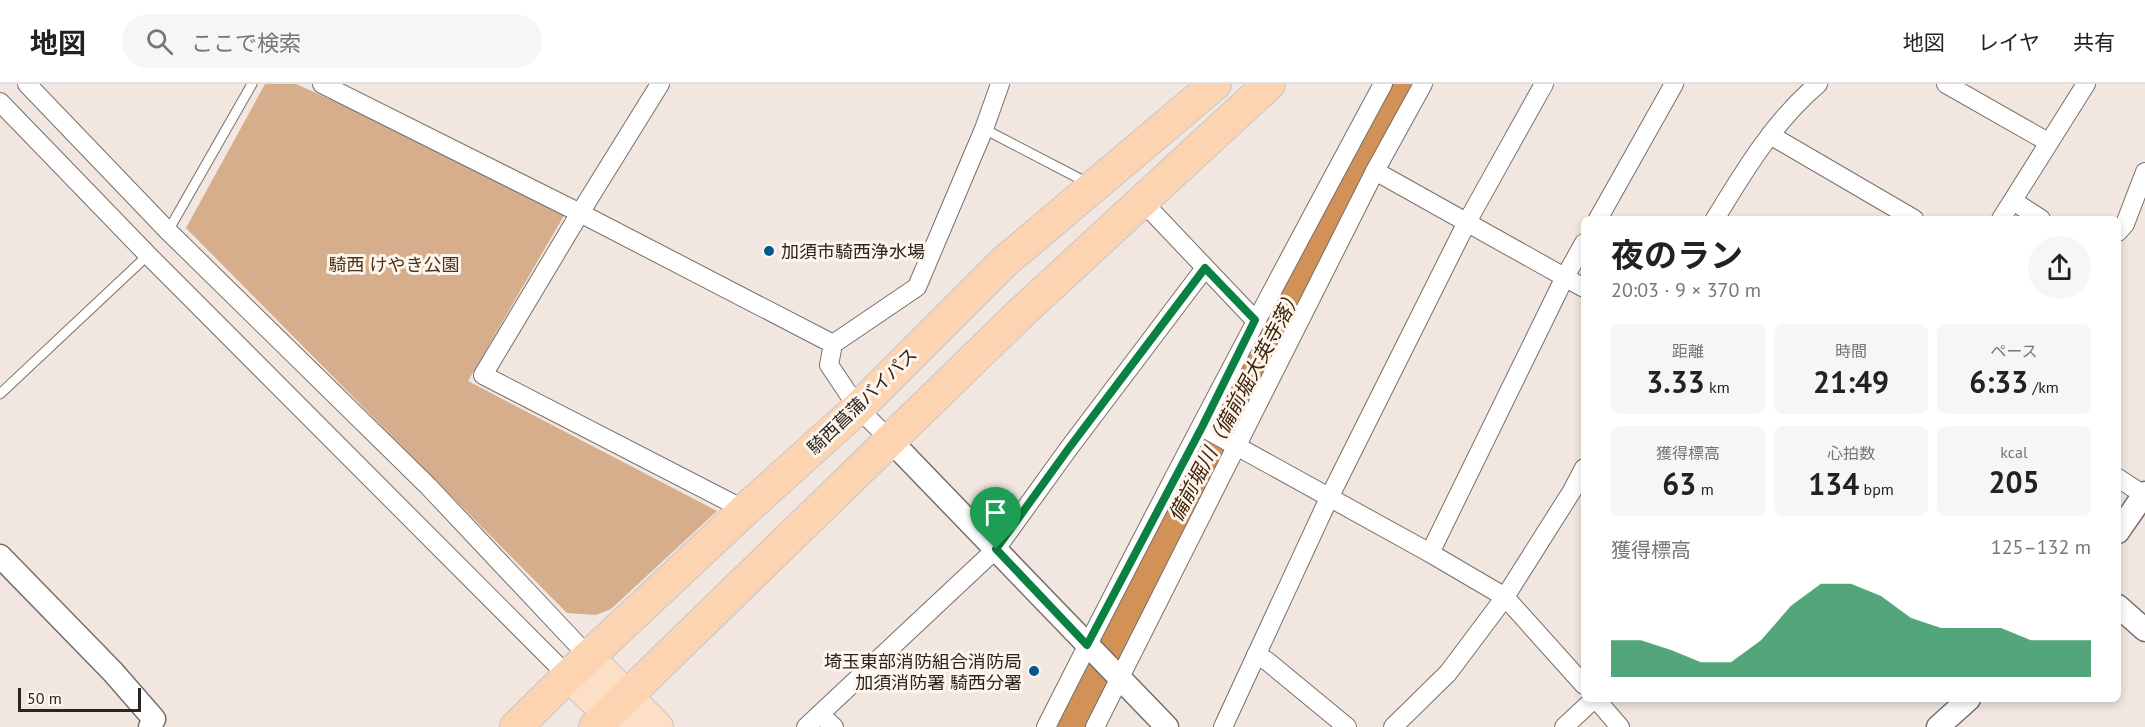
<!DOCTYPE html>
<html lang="ja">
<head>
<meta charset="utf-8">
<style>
	:root { --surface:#fff; --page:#f6f6f6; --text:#222; --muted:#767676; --line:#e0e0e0; --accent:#0b8043 }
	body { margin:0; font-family:"PT Sans","Noto Sans JP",sans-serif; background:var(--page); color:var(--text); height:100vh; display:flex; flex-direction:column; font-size:22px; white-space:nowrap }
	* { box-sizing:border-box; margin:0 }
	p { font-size:20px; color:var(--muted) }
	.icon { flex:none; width:33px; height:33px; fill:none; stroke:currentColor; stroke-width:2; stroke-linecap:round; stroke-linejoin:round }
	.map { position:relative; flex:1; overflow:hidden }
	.details { position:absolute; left:1581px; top:132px; width:540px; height:486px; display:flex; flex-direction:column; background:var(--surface); border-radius:9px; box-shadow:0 3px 9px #0003 }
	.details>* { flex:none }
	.scale { position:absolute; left:18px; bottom:15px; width:123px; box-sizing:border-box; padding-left:6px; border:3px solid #282522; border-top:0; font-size:16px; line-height:21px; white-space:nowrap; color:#282522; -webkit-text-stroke:4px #fef5ed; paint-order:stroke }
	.pin { position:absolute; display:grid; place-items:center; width:51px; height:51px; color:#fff; margin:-62px -26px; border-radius:50% 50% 50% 0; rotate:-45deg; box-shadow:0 0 6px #0007 }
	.pin .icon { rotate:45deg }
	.round { display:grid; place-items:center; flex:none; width:63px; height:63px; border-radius:32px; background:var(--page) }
	.head { display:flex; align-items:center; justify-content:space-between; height:102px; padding:0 30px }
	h1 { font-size:33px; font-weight:700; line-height:45px }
	.figures { display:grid; grid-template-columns:repeat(3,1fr); gap:9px; height:102px; padding:6px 30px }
	.figures div { display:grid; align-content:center; border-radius:9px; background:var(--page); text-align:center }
	.figures b { font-size:30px; font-weight:700 }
	.figures small { font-size:16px; font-weight:400 }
	.figures p { font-size:16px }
	.chart { height:168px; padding:12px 30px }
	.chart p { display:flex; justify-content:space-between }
	.chart svg { width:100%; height:108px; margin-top:6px; fill:var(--accent); opacity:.7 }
	header { display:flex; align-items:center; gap:36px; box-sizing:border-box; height:84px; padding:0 30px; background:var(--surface); border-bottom:2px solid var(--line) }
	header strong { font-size:28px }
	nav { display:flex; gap:33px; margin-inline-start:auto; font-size:21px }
	.search { width:420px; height:54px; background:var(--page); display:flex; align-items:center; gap:15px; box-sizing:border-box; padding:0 21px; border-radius:33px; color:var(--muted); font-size:22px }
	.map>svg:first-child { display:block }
	.green { fill:#d6ae8c }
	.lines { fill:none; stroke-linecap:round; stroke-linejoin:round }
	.river { stroke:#d29156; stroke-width:30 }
	.service-casing { stroke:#776f68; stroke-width:11 }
	.minor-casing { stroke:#776f68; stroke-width:20 }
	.tertiary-casing { stroke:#776f68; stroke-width:25 }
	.primary-casing { stroke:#c7c6c6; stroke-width:32 }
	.trunk-casing { stroke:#c7c6c6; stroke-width:34 }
	.service { stroke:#fff; stroke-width:9 }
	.minor { stroke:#fff; stroke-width:18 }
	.tertiary { stroke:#fff; stroke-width:22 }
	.primary { stroke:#fddfc5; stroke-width:30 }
	.trunk { stroke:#fcd4b2; stroke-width:32 }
	.route-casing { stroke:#fff; stroke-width:12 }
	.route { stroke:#0b8043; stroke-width:8 }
	.poi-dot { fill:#005b8c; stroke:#fef5ed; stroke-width:2 }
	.labels { text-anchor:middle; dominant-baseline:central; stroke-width:6; stroke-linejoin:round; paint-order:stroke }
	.poi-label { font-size:18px; fill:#282522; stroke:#fef5ed; text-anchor:start }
	.park-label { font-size:18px; fill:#4e3319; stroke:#fef5ed }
	.street-label { font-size:18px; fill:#282522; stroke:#fef5ed }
	.water-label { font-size:20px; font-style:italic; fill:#3d2208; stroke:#fef5ed }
</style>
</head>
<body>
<header>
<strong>地図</strong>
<div class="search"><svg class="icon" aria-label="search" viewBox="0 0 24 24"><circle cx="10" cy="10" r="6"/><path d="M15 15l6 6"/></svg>ここで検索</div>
<nav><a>地図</a><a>レイヤ</a><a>共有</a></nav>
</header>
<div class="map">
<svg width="2145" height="643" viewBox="0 0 2145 643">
	<rect width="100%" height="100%" fill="#f1e7e0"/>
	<!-- green -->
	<polygon class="green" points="265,0 296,0 569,123 468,297 717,427 611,525 596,531 567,529 186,144"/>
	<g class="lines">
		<!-- river -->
		<polyline class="river" points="1071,643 1150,483 1403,0"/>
		<!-- service casing -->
		<g class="service-casing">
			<g id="service">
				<polyline points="984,45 1088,99"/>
				<polyline points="168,147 252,0"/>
				<polyline points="0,310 148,171"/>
			</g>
		</g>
		<!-- minor casing -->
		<g class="minor-casing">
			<g id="minor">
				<polyline points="27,0 168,147 428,402 589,573"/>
				<polyline points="322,0 580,129 833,260"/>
				<polyline points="660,0 580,129 483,291 745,426"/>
				<polyline points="1946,0 2048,58"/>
				<polyline points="0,18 148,171 568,592"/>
				<polyline points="1770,51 1914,135"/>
				<polyline points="1375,87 1423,0"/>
				<polyline points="2013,117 2041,135"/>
				<polyline points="1143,118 1255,236"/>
				<polyline points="1598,135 1674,0"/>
				<path d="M1715,135C1744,87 1775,36 1818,0"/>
				<polyline points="2001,135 2086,0"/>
				<polyline points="2118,148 2125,140 2145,88"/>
				<polyline points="1202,343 1430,469 1505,513 1584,601"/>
				<polyline points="890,356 858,324 829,281 833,260 917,203 984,45 1000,0"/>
				<polyline points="2118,394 2144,411"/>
				<polyline points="1430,469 1565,193 1584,159"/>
				<polyline points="1256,571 1267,577 1347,643"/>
				<polyline points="1596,615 1620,643"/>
				<polyline points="820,630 834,643"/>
				<polyline points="806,643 996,465 1069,364 1205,184"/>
				<path d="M1046,643C1155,427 1268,213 1383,0"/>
				<polyline points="1095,643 1375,87 1584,204"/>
				<polyline points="1223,643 1329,414 1467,138 1544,0"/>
				<polyline points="1393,643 1448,589 1505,513 1572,407 1584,384"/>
				<polyline points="1564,643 1594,615"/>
			</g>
		</g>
		<!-- tertiary casing -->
		<g class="tertiary-casing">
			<g id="tertiary">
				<polyline points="890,356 1167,643"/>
				<polyline points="2118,448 2145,409"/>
				<polyline points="0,472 113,588 154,635 150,643"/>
				<polyline points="2118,522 2145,546"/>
				<polyline points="1938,643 1969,615"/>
			</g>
		</g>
		<!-- primary casing -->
		<g class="primary-casing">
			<g id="primary">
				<polyline points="589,573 658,643"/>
				<polyline points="568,592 622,643"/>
			</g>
		</g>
		<!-- trunk casing -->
		<g class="trunk-casing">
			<g id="trunk">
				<polyline points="516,643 568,592 745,426 858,324 1003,179 1215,0"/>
				<polyline points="595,643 1022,228 1269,0"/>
			</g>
		</g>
		<!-- service -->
		<use href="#service" class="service"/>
		<!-- minor -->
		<use href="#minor" class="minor"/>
		<!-- tertiary -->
		<use href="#tertiary" class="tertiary"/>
		<!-- primary -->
		<use href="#primary" class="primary"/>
		<!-- trunk -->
		<use href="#trunk" class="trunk"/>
	</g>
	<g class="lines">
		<!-- route casing -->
		<g class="route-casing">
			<polygon id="route" points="1205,184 1255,236 1202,343 1087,561 996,465 1069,364"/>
		</g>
		<!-- route -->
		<use href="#route" class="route"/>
	</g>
	<!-- markers -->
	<g class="poi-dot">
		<circle cx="769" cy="167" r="6"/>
		<circle cx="1034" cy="587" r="6"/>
	</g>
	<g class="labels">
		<!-- poi labels -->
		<g class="poi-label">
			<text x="781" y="167">加須市騎西浄水場</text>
			<text x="1022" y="577" text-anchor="end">埼玉東部消防組合消防局<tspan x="1022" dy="21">加須消防署 騎西分署</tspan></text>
		</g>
		<!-- park labels -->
		<g class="park-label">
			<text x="394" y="180">騎西 けやき公園</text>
		</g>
		<!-- street labels -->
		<g class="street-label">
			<text transform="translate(862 317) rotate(-44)">騎西菖蒲バイパス</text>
		</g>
		<!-- water labels -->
		<g class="water-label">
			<text transform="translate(1235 321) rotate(-62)">備前堀川（備前堀大英寺落）</text>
		</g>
	</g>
</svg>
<div class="scale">50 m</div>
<div class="pin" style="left:996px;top:465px;background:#1e9e55"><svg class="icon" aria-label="arrive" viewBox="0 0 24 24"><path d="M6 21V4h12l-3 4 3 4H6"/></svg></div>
<section class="details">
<div class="head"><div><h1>夜のラン</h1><p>20:03 · 9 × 370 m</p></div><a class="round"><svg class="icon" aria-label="share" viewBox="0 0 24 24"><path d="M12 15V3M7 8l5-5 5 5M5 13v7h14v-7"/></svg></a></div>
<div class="figures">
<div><p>距離</p><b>3.33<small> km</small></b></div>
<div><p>時間</p><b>21:49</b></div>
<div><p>ペース</p><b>6:33<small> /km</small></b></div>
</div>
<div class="figures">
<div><p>獲得標高</p><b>63<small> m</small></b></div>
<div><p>心拍数</p><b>134<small> bpm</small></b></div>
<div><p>kcal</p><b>205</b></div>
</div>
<div class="chart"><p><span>獲得標高</span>125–132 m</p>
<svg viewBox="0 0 160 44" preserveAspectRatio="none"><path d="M0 44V29L10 29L20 33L30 38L40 38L50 29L60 15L70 6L80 6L90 11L100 20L110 24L120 24L130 24L140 29L150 29L160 29V44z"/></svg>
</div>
</section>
</div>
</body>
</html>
